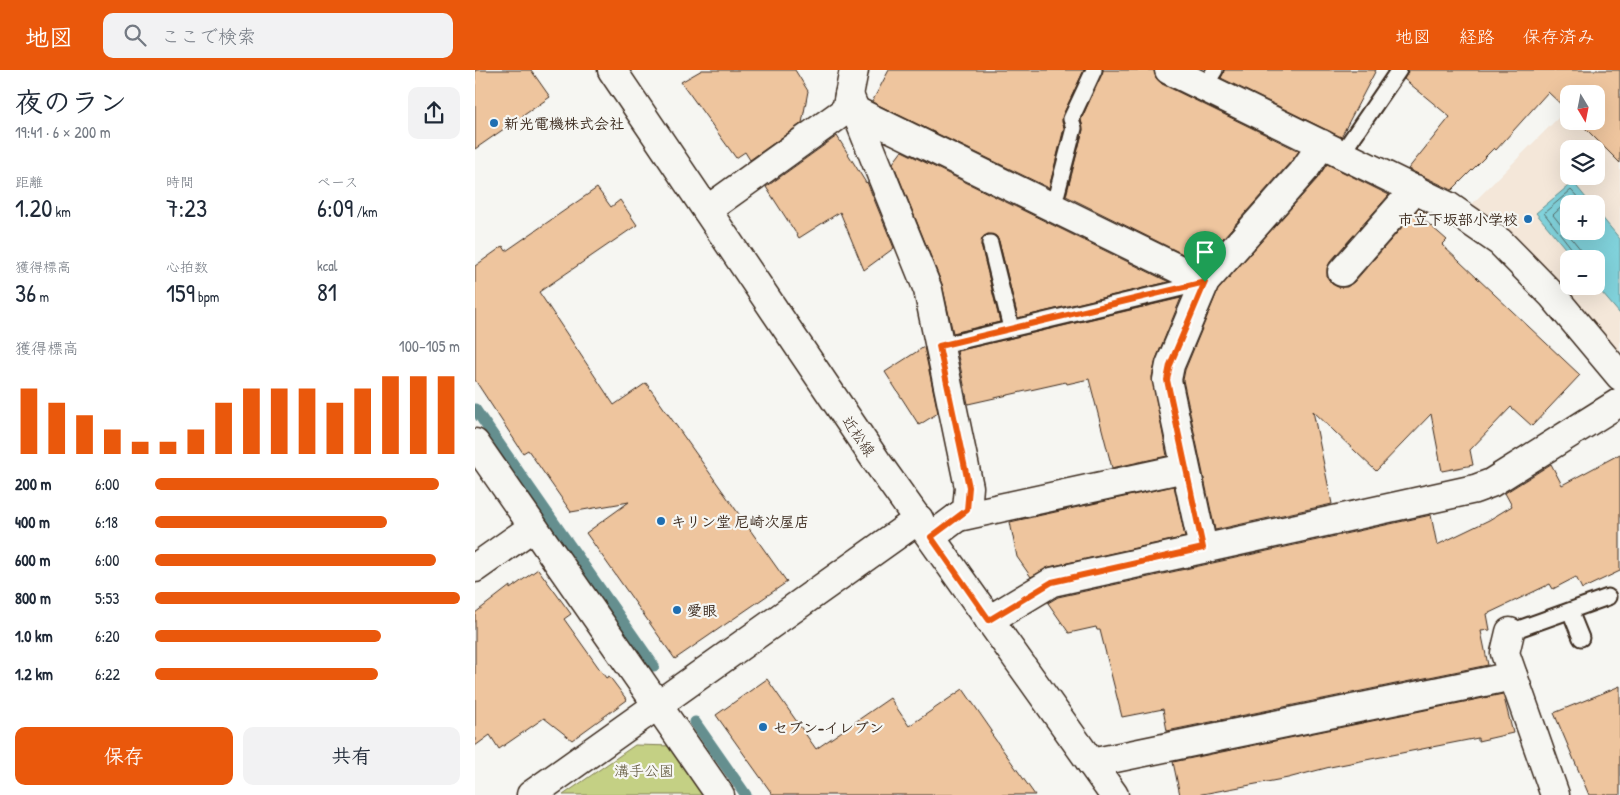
<!DOCTYPE html>
<html lang="ja">
<head>
<meta charset="utf-8">
<style>
	:root { --surface:#fff; --page:#f2f2f3; --text:#1f2937; --muted:#747a83; --accent:#ea580c }
	body { margin:0; font-family:"Patrick Hand","Klee One",sans-serif; background:var(--page); color:var(--text); height:100vh; display:flex; flex-direction:column; font-size:19px; white-space:nowrap }
	* { box-sizing:border-box; margin:0 }
	p { font-size:16px; color:var(--muted) }
	.icon { flex:none; width:28px; height:28px; fill:none; stroke:currentColor; stroke-width:2; stroke-linecap:round; stroke-linejoin:round }
	.map { position:relative; flex:1; overflow:hidden }
	.side { display:flex; flex-direction:column; background:var(--surface); width:475px }
	.side>* { flex:none }
	.needle { width:32px; rotate:170deg }
	.tools { position:absolute; left:1085px; top:15px; display:grid; gap:10px }
	.tools a { display:grid; place-items:center; width:45px; height:45px; border-radius:10px; background:var(--surface); box-shadow:0 5px 20px #0002; font-size:25px }
	.pin { position:absolute; display:grid; place-items:center; width:42px; height:42px; color:#fff; margin:-51px -21px; border-radius:50% 50% 50% 0; rotate:-45deg; box-shadow:0 0 5px #0007 }
	.pin .icon { rotate:45deg }
	.round { display:grid; place-items:center; flex:none; width:52px; height:52px; border-radius:10px; background:var(--page) }
	.headline { display:flex; align-items:center; justify-content:space-between; height:85px; padding:0 15px }
	h1 { font-size:28px; font-weight:600; line-height:38px }
	.stats { display:grid; grid-template-columns:repeat(3,1fr); gap:8px; height:85px; padding:5px 15px }
	.stats div { display:grid; align-content:center }
	.stats b { font-size:25px; font-weight:600 }
	.stats small { font-size:14px; font-weight:400 }
	.stats p { font-size:14px }
	.chart { height:140px; padding:10px 15px }
	.chart p { display:flex; justify-content:space-between }
	.chart svg { width:100%; height:90px; margin-top:5px; stroke:var(--accent); stroke-width:6 }
	.action { display:flex; gap:10px; margin-top:auto; padding:10px 15px }
	.action a { flex:1; height:58px; border-radius:10px; background:var(--accent); color:#fff; font-size:20px; font-weight:600; line-height:58px; text-align:center }
	.action a+a { background:var(--page); color:var(--text) }
	ul { padding:0 15px; list-style:none; font-size:16px }
	li { display:grid; grid-template-columns:80px 60px 1fr; align-items:center; height:38px }
	li i { height:12px; border-radius:6px; background:var(--accent) }
	header { display:flex; align-items:center; gap:30px; box-sizing:border-box; height:70px; padding:0 25px; background:var(--accent); color:#fff }
	header strong { font-size:24px }
	nav { display:flex; gap:28px; margin-inline-start:auto; font-size:18px }
	.search { width:350px; height:45px; background:var(--page); display:flex; align-items:center; gap:12px; box-sizing:border-box; padding:0 18px; border-radius:10px; color:var(--muted); font-size:19px }
	main { display:flex; flex:1; min-height:0 }
	.map>svg:first-child { display:block }
	.built { fill:#f4e7d9; fill-rule:evenodd }
	.green { fill:#c4d084; stroke:#807d51 }
	.water { fill:#81d2db; stroke:#658f8f }
	.lines { fill:none; stroke-linecap:round; stroke-linejoin:round }
	.shore { stroke:#576d6a; stroke-width:1 }
	.stream { stroke:#658f8f; stroke-width:11 }
	.building { fill:#eec59e; stroke:#3b2a1e }
	.service-casing { stroke:#3b2a1e; stroke-width:19 }
	.minor-casing { stroke:#3b2a1e; stroke-width:31 }
	.tertiary-casing { stroke:#3b2a1e; stroke-width:31 }
	.service { stroke:#f6f6f2; stroke-width:15 }
	.minor { stroke:#f6f6f2; stroke-width:28 }
	.tertiary { stroke:#f6f6f2; stroke-width:28 }
	.route-casing { stroke:#fff; stroke-width:10 }
	.route { stroke:#ea580c; stroke-width:6 }
	.poi-dot { fill:#1f6fb2; stroke:#f6f6f2; stroke-width:2 }
	.labels { text-anchor:middle; dominant-baseline:central; stroke-width:4.5; stroke-linejoin:round; paint-order:stroke }
	.poi-label { font-size:15px; font-weight:bold; fill:#3b2a1e; stroke:#f6f6f2; text-anchor:start }
	.street-label { font-size:15px; fill:#3b2a1e; stroke:#f6f6f2 }
	.park-label { font-size:15px; fill:#5d5438; stroke:#f6f6f2 }
</style>
</head>
<body>
<header>
<strong>地図</strong>
<div class="search"><svg class="icon" aria-label="search" viewBox="0 0 24 24"><circle cx="10" cy="10" r="6"/><path d="M15 15l6 6"/></svg>ここで検索</div>
<nav><a>地図</a><a>経路</a><a>保存済み</a></nav>
</header>
<main>
<section class="side">
<div class="headline"><div><h1>夜のラン</h1><p>19:41 · 6 × 200 m</p></div><a class="round"><svg class="icon" aria-label="share" viewBox="0 0 24 24"><path d="M12 15V3M7 8l5-5 5 5M5 13v7h14v-7"/></svg></a></div>
<div class="stats">
<div><p>距離</p><b>1.20<small> km</small></b></div>
<div><p>時間</p><b>7:23</b></div>
<div><p>ペース</p><b>6:09<small> /km</small></b></div>
</div>
<div class="stats">
<div><p>獲得標高</p><b>36<small> m</small></b></div>
<div><p>心拍数</p><b>159<small> bpm</small></b></div>
<div><p>kcal</p><b>81</b></div>
</div>
<div class="chart"><p><span>獲得標高</span>100–105 m</p>
<svg viewBox="0 0 160 44" preserveAspectRatio="none"><path d="M5 44V12M15 44V19M25 44V25M35 44V32M45 44V38M55 44V38M65 44V32M75 44V19M85 44V12M95 44V12M105 44V12M115 44V19M125 44V12M135 44V6M145 44V6M155 44V6"/></svg>
</div>
<ul>
<li><b>200 m</b>6:00<i style="width:93%"></i></li>
<li><b>400 m</b>6:18<i style="width:76%"></i></li>
<li><b>600 m</b>6:00<i style="width:92%"></i></li>
<li><b>800 m</b>5:53<i style="width:100%"></i></li>
<li><b>1.0 km</b>6:20<i style="width:74%"></i></li>
<li><b>1.2 km</b>6:22<i style="width:73%"></i></li>
</ul>
<div class="action"><a>保存</a><a>共有</a></div>
</section>
<div class="map">
<svg width="1145" height="725" viewBox="0 0 1145 725">
	<rect width="100%" height="100%" fill="#f6f6f2"/>
	<filter id="ink" filterUnits="userSpaceOnUse"><feTurbulence type="fractalNoise" baseFrequency=".02" numOctaves="2"/><feDisplacementMap in="SourceGraphic" scale="10" xChannelSelector="R" yChannelSelector="G"/><feConvolveMatrix kernelMatrix="1 2 1 2 8 2 1 2 1" color-interpolation-filters="sRGB"/></filter>
	<g filter="url(#ink)">
		<!-- built -->
		<path class="built" d="M1145,0V293L995,136L1094,37V51H1121ZM1094,79H1121V106H1094ZM1094,134H1121V161H1094ZM1094,189H1121V216H1094Z"/>
		<!-- green -->
		<polygon class="green" points="160,675 198,676 232,725 88,725"/>
		<!-- water -->
		<polygon class="water" points="1098,112 1116,134 1094,134 1094,161 1121,161 1121,140 1145,169 1145,244 1121,216 1121,189 1099,189 1061,143"/>
		<g class="lines">
			<!-- shore -->
			<g class="shore">
				<polyline points="1101,134 1095,129 1078,145 1106,180 1109,189"/>
				<polyline points="1102,189 1101,184 1069,143 1096,120 1109,134"/>
			</g>
			<!-- stream -->
			<g class="stream">
				<polyline points="0,339 179,596"/>
				<polyline points="220,652 271,725"/>
			</g>
		</g>
		<!-- building -->
		<g class="building">
			<polygon points="0,0 56,0 75,27 0,79"/>
			<polygon points="227,0 320,0 333,21 327,53 275,90 270,82 261,88 206,12"/>
			<polygon points="414,0 609,0 588,45 587,52 589,58 574,118 397,32"/>
			<polygon points="628,0 679,0 681,8 687,14 824,81 818,89 726,193 591,126 608,60 606,50"/>
			<polygon points="749,0 901,0 866,67 746,8"/>
			<polygon points="933,0 1145,0 1145,93 1103,51 1121,51 1121,24 1094,24 1094,42 1073,22 1021,80 1019,78 977,120 933,99 975,47 929,9"/>
			<polygon points="362,66 391,113 392,112 419,178 389,200 365,142 324,168 291,117"/>
			<polygon points="427,81 694,212 543,248 524,171 521,166 513,164 508,167 506,175 525,252 478,263 467,214 418,93"/>
			<polygon points="852,94 914,125 855,192 852,198 852,207 857,214 863,217 872,217 879,212 943,139 953,144 948,149 972,170 967,175 1105,305 1057,356 1036,337 995,380 998,395 967,401 956,344 901,401 838,341 857,434 740,460 708,310 710,300 743,220 842,109"/>
			<polygon points="122,118 136,137 145,130 162,155 64,222 139,335 171,313 312,512 200,589 111,463 154,432 96,442 53,380 48,383 0,310 0,196 28,176 31,181"/>
			<polygon points="706,228 681,289 677,307 692,386 637,398 614,309 592,314 591,312 493,334 482,281"/>
			<polygon points="449,277 463,343 444,355 410,302"/>
			<polygon points="1145,384 1145,501 1107,519 1101,507 1078,519 1075,514 1012,544 1015,560 1006,561 1013,595 692,661 688,639 647,647 625,560 622,560 621,557 594,563 573,533 583,527 956,445 962,475 1014,450 1037,436 1030,423 1076,394 1087,415"/>
			<polygon points="699,416 710,467 574,497 556,507 542,487 535,452"/>
			<polygon points="63,499 96,544 89,549 131,608 134,606 152,630 97,670 69,648 24,679 15,665 0,676 0,543 35,516 35,519"/>
			<polygon points="292,609 341,679 415,628 434,656 488,619 517,661 515,662 560,725 298,725 241,645"/>
			<polygon points="1145,616 1145,725 1114,725 1079,643"/>
			<polygon points="1028,624 1038,663 1003,671 1003,668 855,697 813,708 722,725 705,725 698,692"/>
		</g>
		<g class="lines">
			<!-- service casing -->
			<g class="service-casing">
				<g id="service">
					<polyline points="729,17 740,0"/>
					<polyline points="867,83 924,0"/>
					<polyline points="578,138 599,58 596,49 619,0"/>
					<polyline points="515,173 536,258"/>
					<polyline points="464,276 728,213"/>
					<polyline points="1095,541 1106,568"/>
					<polyline points="1035,562 1133,527"/>
				</g>
			</g>
			<!-- minor casing -->
			<g class="minor-casing">
				<g id="minor">
					<polyline points="694,0 973,136 1025,172 1078,226 1145,306"/>
					<polyline points="374,25 453,220 494,417 492,440 456,467"/>
					<polyline points="381,41 730,212"/>
					<polyline points="232,140 371,40 379,0"/>
					<polyline points="867,202 940,119"/>
					<polyline points="0,373 245,725"/>
					<polyline points="483,447 710,398"/>
					<polyline points="728,478 692,310 695,295 730,212 830,99 847,74"/>
					<polyline points="0,498 58,457"/>
					<polyline points="514,550 577,512 1000,419 1016,413 1145,332"/>
					<polyline points="1035,562 1030,583 1080,725"/>
					<polyline points="616,693 1038,606"/>
					<polyline points="56,725 444,449"/>
				</g>
			</g>
			<!-- tertiary casing -->
			<g class="tertiary-casing">
				<polyline id="tertiary" points="137,0 402,392 639,725"/>
			</g>
			<!-- service -->
			<use href="#service" class="service"/>
			<!-- minor -->
			<use href="#minor" class="minor"/>
			<!-- tertiary -->
			<use href="#tertiary" class="tertiary"/>
		</g>
	</g>
	<g class="lines" filter="url(#ink)">
		<!-- route casing -->
		<g class="route-casing">
			<polygon id="route" points="730,212 695,295 692,310 728,478 577,512 514,550 456,467 492,440 494,417 464,276"/>
		</g>
		<!-- route -->
		<use href="#route" class="route"/>
	</g>
	<!-- markers -->
	<g class="poi-dot">
		<circle cx="19" cy="53" r="5"/>
		<circle cx="1053" cy="149" r="5"/>
		<circle cx="186" cy="451" r="5"/>
		<circle cx="202" cy="540" r="5"/>
		<circle cx="288" cy="657" r="5"/>
	</g>
	<g class="labels">
		<!-- poi labels -->
		<g class="poi-label">
			<text x="29" y="53">新光電機株式会社</text>
			<text x="1043" y="149" text-anchor="end">市立下坂部小学校</text>
			<text x="196" y="451">キリン堂 尼崎次屋店</text>
			<text x="212" y="540">愛眼</text>
			<text x="298" y="657">セブン-イレブン</text>
		</g>
		<!-- street labels -->
		<g class="street-label">
			<text transform="translate(384 366) rotate(56)">近松線</text>
		</g>
		<!-- park labels -->
		<g class="park-label">
			<text x="169" y="700">溝手公園</text>
		</g>
	</g>
</svg>
<div class="tools">
<a><svg class="needle" viewBox="-14 -14 28 28"><path d="M0-13l5 13h-10z" fill="#e53935"/><path d="M0 13l5-13h-10z" fill="#747a83"/></svg></a>
<a><svg class="icon" aria-label="layers" viewBox="0 0 24 24"><path d="M12 4l9 5-9 5-9-5zM3 14l9 5 9-5"/></svg></a>
<a>+</a>
<a>−</a>
</div>
<div class="pin" style="left:730px;top:212px;background:#1e9e55"><svg class="icon" aria-label="arrive" viewBox="0 0 24 24"><path d="M6 21V4h12l-3 4 3 4H6"/></svg></div>
</div>
</main>
</body>
</html>
